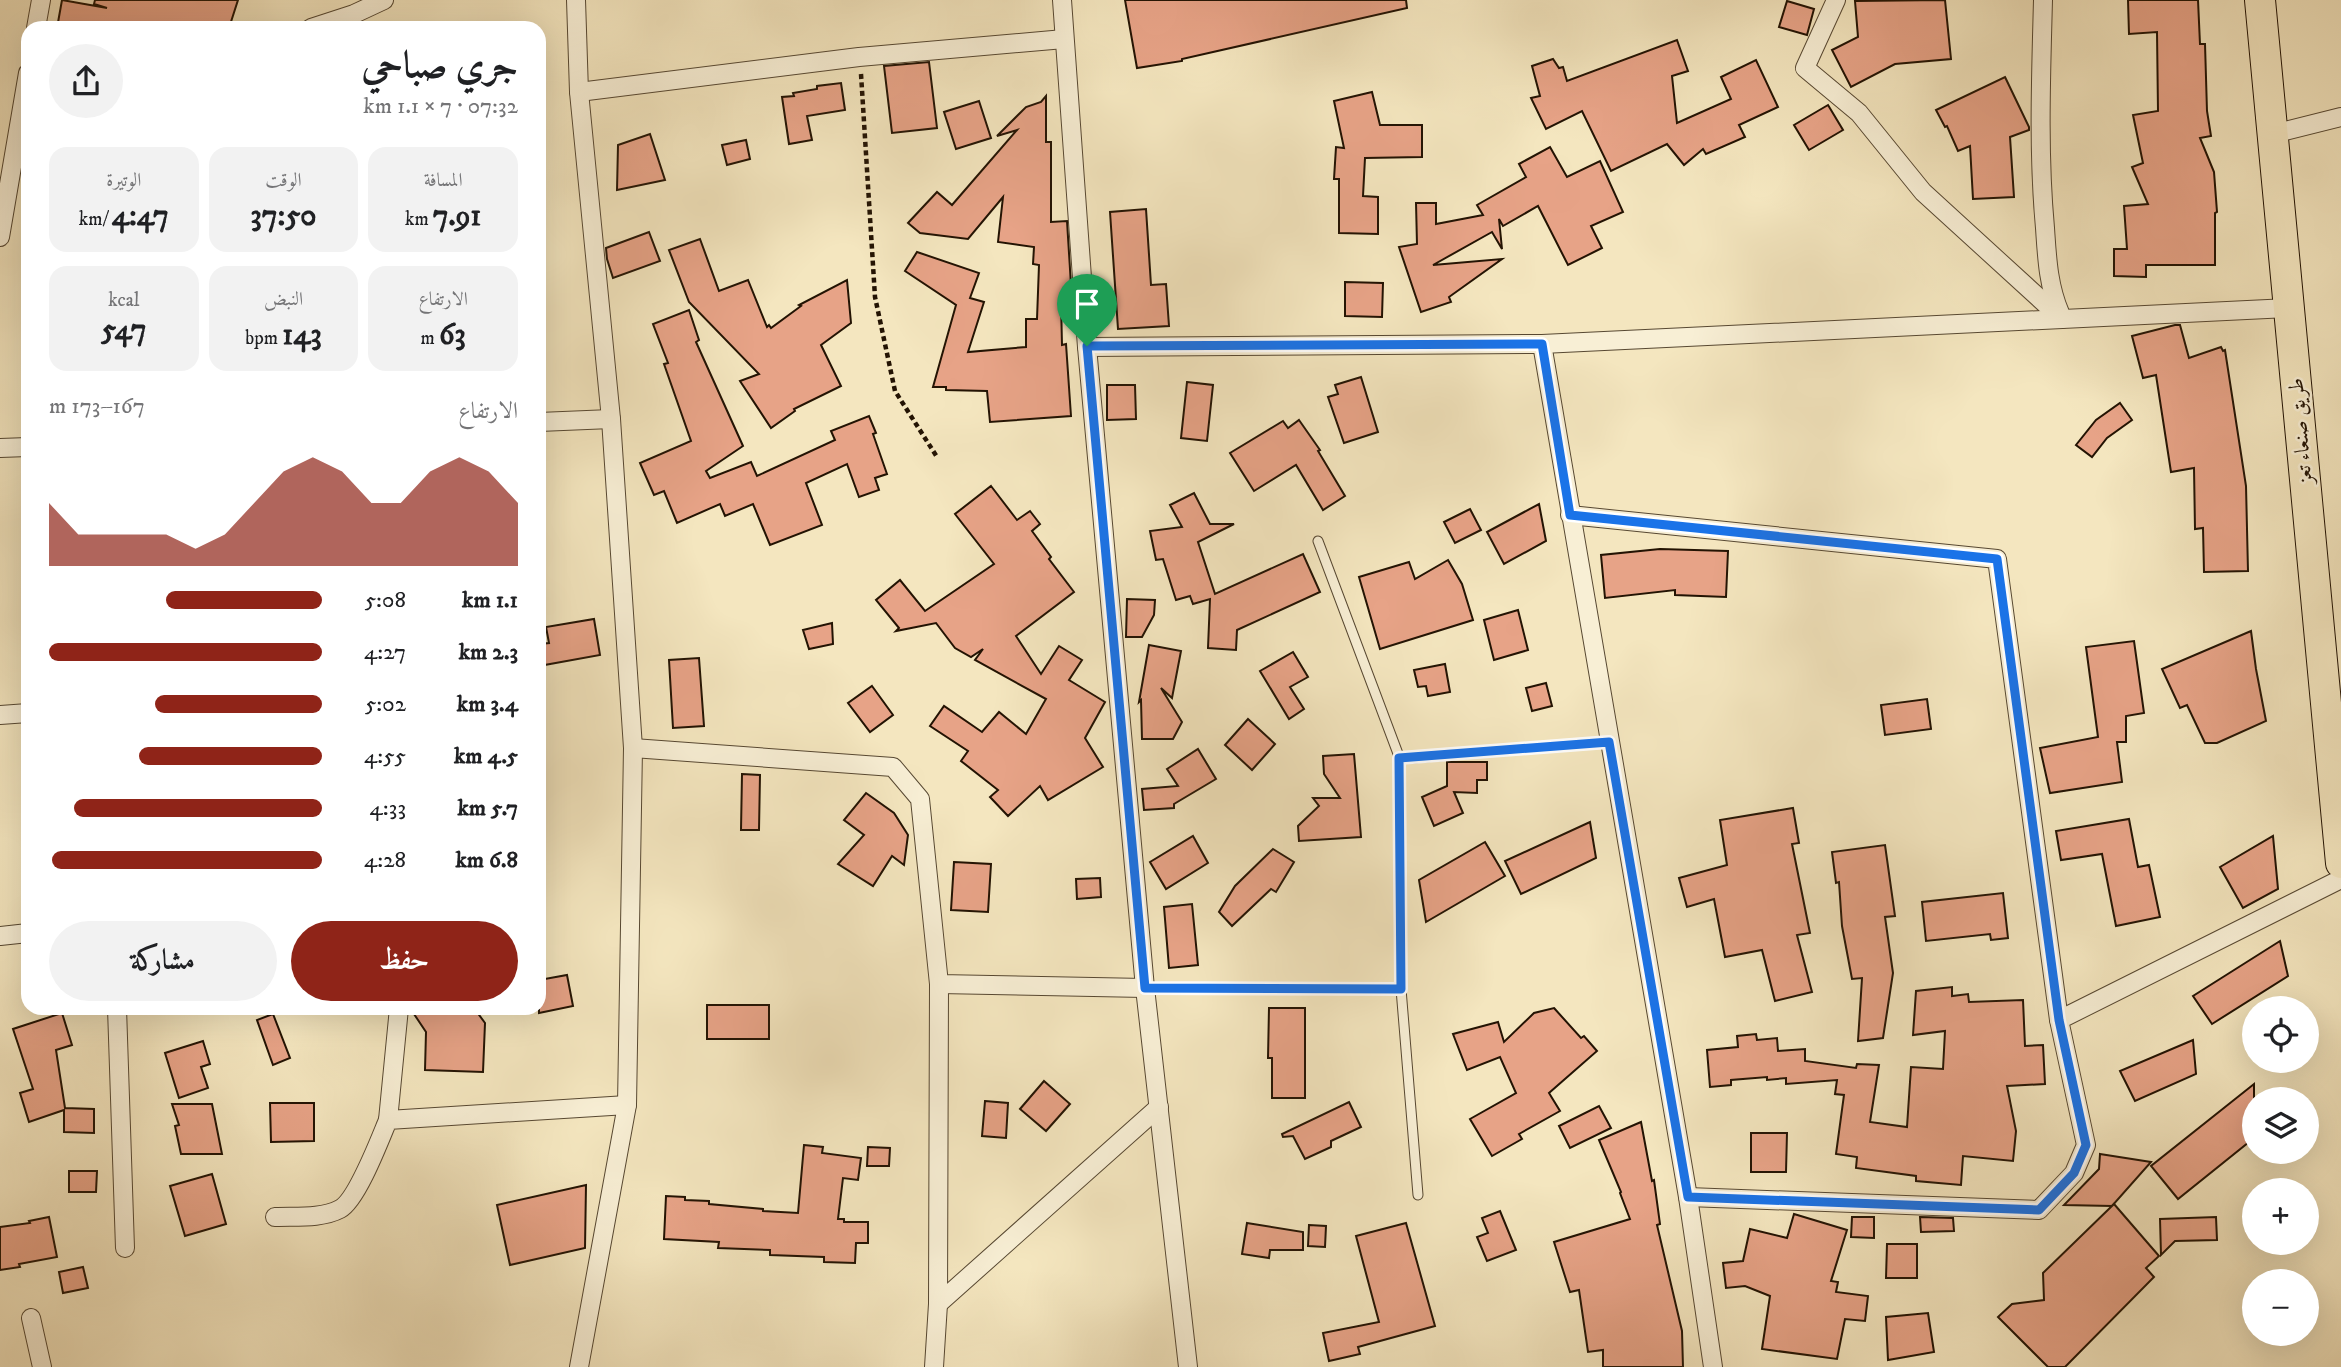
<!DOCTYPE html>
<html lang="ar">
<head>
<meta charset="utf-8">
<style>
	:root { --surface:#fff; --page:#f2f2f2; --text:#202124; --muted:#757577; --accent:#8f2418 }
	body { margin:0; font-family:"IM FELL DW Pica",Amiri,serif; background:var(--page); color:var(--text); direction:rtl; height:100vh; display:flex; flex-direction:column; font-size:26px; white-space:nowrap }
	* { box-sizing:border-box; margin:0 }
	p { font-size:23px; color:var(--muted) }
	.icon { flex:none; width:38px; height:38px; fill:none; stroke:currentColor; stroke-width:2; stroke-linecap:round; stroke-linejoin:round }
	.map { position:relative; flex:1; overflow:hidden; direction:ltr }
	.sheet { position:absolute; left:21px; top:21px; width:525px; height:994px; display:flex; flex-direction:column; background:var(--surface); border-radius:21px; box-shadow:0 7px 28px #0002; direction:rtl }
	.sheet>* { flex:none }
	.fabs { position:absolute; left:2242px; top:996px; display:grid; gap:14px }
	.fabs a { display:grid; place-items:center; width:77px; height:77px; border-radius:50%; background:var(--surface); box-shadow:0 7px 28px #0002; font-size:35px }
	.pin { position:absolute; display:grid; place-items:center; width:60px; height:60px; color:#fff; margin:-72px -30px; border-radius:50% 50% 50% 0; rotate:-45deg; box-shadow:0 0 7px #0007 }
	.pin .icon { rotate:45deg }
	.round { display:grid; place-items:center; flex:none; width:74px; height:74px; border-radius:37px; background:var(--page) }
	.summary { display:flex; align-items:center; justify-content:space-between; height:119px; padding:0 28px }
	h1 { font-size:38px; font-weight:700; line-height:52px }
	.stats { display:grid; grid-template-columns:repeat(3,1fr); gap:10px; height:119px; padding:7px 28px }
	.stats div { display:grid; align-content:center; border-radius:18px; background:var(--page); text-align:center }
	.stats b { font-size:30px; font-weight:700 }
	.stats small { font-size:19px; font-weight:400 }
	.stats p { font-size:19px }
	.chart { height:196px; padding:14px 28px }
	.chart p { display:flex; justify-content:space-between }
	.chart svg { width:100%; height:126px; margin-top:7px; fill:var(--accent); opacity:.7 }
	.primary-button { display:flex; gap:14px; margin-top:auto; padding:14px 28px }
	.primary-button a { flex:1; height:80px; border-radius:42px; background:var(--accent); color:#fff; font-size:28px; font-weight:700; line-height:80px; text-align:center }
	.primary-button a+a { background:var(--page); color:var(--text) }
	ul { padding:0 28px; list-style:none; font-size:23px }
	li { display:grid; grid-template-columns:112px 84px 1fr; align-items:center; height:52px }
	li i { height:18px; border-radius:9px; background:var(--accent) }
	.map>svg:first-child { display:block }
	.building { fill:#e7a387; stroke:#231303; stroke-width:2 }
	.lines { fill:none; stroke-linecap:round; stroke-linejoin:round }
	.service-casing { stroke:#574832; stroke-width:11 }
	.minor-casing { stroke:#574832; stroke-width:20 }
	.trunk-casing { stroke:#231303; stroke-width:32 }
	.path { stroke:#231303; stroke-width:4.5; stroke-dasharray:5 3.5; stroke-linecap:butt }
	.service { stroke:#f8efd5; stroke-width:9 }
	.minor { stroke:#f8efd5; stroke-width:18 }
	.trunk { stroke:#f4e6bf; stroke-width:30 }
	.route-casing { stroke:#fff; stroke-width:14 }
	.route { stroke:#1a73e8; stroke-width:9 }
	.labels { text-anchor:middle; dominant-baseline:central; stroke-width:5; stroke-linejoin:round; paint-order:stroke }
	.street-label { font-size:21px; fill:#231303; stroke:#f8efd5 }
</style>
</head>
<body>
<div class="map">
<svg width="2341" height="1367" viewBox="0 0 2341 1367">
	<rect width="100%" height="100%" fill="#f4e6bf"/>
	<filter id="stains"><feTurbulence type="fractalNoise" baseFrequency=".00286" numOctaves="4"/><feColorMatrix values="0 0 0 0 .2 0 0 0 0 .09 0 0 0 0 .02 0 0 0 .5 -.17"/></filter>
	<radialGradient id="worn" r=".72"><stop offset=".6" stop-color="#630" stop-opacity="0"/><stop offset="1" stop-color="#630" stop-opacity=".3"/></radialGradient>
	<!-- building -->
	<g class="building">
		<polygon points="62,0 107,8 94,4 95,0 238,0 229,28 171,28 162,25 162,28 57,28"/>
		<polygon points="1125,0 1406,0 1407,8 1182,59 1182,61 1137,68"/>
		<polygon points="1945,0 1951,59 1895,64 1851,87 1832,50 1858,37 1855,1"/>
		<polygon points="2128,0 2198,0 2200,44 2205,44 2207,111 2211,136 2200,138 2214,172 2217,212 2215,213 2215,265 2146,265 2146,277 2114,276 2114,249 2127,249 2124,206 2148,204 2132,167 2143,163 2133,115 2158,111 2157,32 2129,34"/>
		<polygon points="1787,1 1814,9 1807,35 1779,27"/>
		<polygon points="1677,40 1688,71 1672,76 1677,123 1731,99 1721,77 1756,60 1778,107 1739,125 1745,137 1706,154 1703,149 1684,165 1667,144 1611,171 1582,111 1546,129 1531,98 1540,96 1532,66 1553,59 1559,68 1563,67 1567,81"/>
		<polygon points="929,62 937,128 892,133 884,66"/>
		<polygon points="2005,77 2029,127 2029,130 2010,137 2014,197 1973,199 1970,146 1958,151 1947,126 1945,127 1936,110"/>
		<polygon points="841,83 845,110 807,116 812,140 789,144 782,97 794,96 793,93 817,89 817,86"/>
		<polygon points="1372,92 1380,125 1422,125 1422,157 1365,158 1363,196 1378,197 1378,234 1339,233 1339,179 1334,179 1336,147 1344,148 1334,101"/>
		<polygon points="1046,96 1046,142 1051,142 1051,222 1067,221 1072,301 1061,301 1062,345 1066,344 1071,416 990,422 987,391 946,390 946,387 933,387 956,305 905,271 917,252 979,273 970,298 984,302 968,352 1026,347 1026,319 1037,319 1039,265 1033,264 1034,247 998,242 1003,197 968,239 920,233 908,223 937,192 952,205 1017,130 997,136 1026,107 1041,102"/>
		<polygon points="979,101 991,138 956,149 944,112"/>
		<polygon points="1828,105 1843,130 1809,150 1794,125"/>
		<polygon points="650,134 665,180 617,190 618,145"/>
		<polygon points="746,140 750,159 727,165 722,145"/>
		<polygon points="1550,147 1567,177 1600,161 1623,212 1591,226 1602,248 1568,265 1538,206 1503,226 1499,219 1502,249 1492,232 1433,265 1502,259 1449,297 1451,302 1421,312 1399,247 1417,244 1416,203 1436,203 1436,224 1483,215 1477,205 1526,177 1519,164"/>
		<polygon points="1146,209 1151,285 1166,284 1169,326 1118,329 1110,212"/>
		<polygon points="649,232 660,261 613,278 607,259 606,248"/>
		<polygon points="700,239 719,291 748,280 767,327 769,325 771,328 801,306 799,305 847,280 851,323 821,345 841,386 794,409 795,411 771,428 740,381 759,374 689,302 669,250"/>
		<polygon points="1345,282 1383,283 1382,317 1345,316"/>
		<polygon points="689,310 699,340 696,342 743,446 706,471 710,478 751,462 757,476 835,440 831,431 869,416 876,433 873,434 887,474 875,478 879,490 859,497 847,464 806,483 822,525 770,545 753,504 725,516 720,504 677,523 664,491 654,495 640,463 691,441 664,364 668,363 653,324"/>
		<polygon points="2175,325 2180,325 2189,358 2221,347 2223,351 2225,350 2246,486 2248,571 2204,572 2203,528 2195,529 2194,468 2171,472 2156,375 2143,378 2132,336"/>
		<polygon points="1361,377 1378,432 1344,443 1328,397 1338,394 1335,385"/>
		<polygon points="1187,382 1213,385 1207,441 1181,438"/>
		<polygon points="1107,385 1135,385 1136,419 1107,420"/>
		<polygon points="2120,403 2132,420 2107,438 2092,457 2076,445 2096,420"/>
		<polygon points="1299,420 1320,450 1318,451 1345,496 1323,510 1296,465 1254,491 1230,453 1283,421 1288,428"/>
		<polygon points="991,486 1017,520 1030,511 1040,524 1032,531 1051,557 1049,559 1074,592 1016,636 1041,674 1059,646 1082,660 1069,680 1105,702 1085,738 1103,767 1048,800 1040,786 1008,816 990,797 998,790 961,761 968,751 930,726 944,706 982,732 999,712 1026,734 1046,699 975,660 983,649 971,657 955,648 936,623 896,631 899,628 876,600 900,580 925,611 994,564 955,514"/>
		<polygon points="1194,493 1210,524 1234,524 1198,542 1215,594 1303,554 1320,592 1237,630 1236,650 1208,648 1210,599 1193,604 1190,596 1176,600 1163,559 1156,560 1150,531 1182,527 1170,505"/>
		<polygon points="1539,504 1546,541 1504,564 1487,532"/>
		<polygon points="1470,509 1481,530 1455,543 1444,522"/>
		<polygon points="1660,549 1728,551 1726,597 1675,595 1675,590 1605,598 1601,555"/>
		<polygon points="1448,560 1462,584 1473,620 1380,649 1359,577 1409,562 1415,579"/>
		<polygon points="1127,599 1155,600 1154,615 1142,637 1126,637"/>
		<polygon points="1518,610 1528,650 1494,660 1484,620"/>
		<polygon points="594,619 600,655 539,666 539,644 549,643 546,627"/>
		<polygon points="832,623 833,644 809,649 803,630"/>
		<polygon points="2251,631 2256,669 2266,721 2217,743 2205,743 2187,705 2180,708 2162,669"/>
		<polygon points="2134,641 2144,713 2126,716 2126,742 2117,742 2122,782 2050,793 2040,748 2098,737 2086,647"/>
		<polygon points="1149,645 1181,651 1172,698 1161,688 1182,722 1173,739 1142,739 1141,700 1139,702"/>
		<polygon points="1293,652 1308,677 1290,687 1304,709 1289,719 1260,671"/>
		<polygon points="699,658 704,726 673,728 669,660"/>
		<polygon points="1445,664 1450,692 1428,696 1426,686 1418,687 1414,670"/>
		<polygon points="1546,683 1552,706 1532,711 1526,688"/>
		<polygon points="872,686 893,715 870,732 848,703"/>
		<polygon points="1927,699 1931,729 1885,735 1881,705"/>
		<polygon points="1248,719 1275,744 1252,770 1225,745"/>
		<polygon points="1198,749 1216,779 1174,804 1174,808 1144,810 1142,789 1178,786 1167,769"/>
		<polygon points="1354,754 1361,837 1299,841 1298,826 1319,806 1313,798 1340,798 1324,774 1323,756"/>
		<polygon points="1447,762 1487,762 1487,780 1477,780 1477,793 1454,792 1463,813 1434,826 1422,797 1447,786"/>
		<polygon points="742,774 760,775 759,830 741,830"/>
		<polygon points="866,793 894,813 908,835 904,865 892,856 873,886 838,864 864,835 844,820"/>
		<polygon points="1793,808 1799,843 1792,844 1810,933 1797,935 1812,992 1775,1001 1762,950 1725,957 1714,899 1687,907 1679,878 1727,865 1720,820"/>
		<polygon points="2129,819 2138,867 2149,865 2160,917 2116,926 2102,854 2061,860 2056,831"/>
		<polygon points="1590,822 1596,858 1521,894 1505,861"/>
		<polygon points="1193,836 1208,863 1166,889 1150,862"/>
		<polygon points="2273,836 2278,889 2243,908 2220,867"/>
		<polygon points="1485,842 1505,876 1426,922 1419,880"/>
		<polygon points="1885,845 1895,916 1885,917 1893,973 1883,1038 1858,1041 1862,978 1852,979 1842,926 1839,882 1836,883 1832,852"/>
		<polygon points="1273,849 1294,862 1276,892 1271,889 1232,926 1219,912 1235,886"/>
		<polygon points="954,862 991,864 988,912 951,910"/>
		<polygon points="1100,878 1101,897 1077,899 1076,879"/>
		<polygon points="2003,893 2008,938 1991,940 1990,934 1926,941 1922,902"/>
		<polygon points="1192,904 1198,965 1169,968 1164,907"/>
		<polygon points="2280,941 2288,976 2212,1024 2193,996"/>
		<polygon points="567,975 573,1006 539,1013 539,980"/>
		<polygon points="1952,987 1952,996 1968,994 1969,1002 2023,1000 2025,1046 2043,1045 2045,1084 2007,1086 2016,1131 2013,1161 1963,1156 1961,1185 1916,1181 1916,1176 1856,1168 1857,1157 1836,1154 1844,1095 1835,1094 1837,1080 1786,1084 1786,1078 1767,1080 1767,1077 1731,1080 1731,1085 1710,1087 1707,1050 1738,1047 1737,1036 1756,1034 1757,1040 1777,1038 1778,1051 1805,1049 1805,1061 1856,1068 1857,1064 1879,1065 1870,1122 1907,1127 1911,1067 1943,1069 1945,1031 1913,1035 1916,991"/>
		<rect x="707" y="1005" width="62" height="34"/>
		<polygon points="410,1008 474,1008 485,1023 483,1072 425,1070 426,1032"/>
		<polygon points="1269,1008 1305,1008 1305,1098 1272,1098 1272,1058 1268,1058"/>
		<polygon points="1554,1008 1581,1038 1584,1036 1597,1051 1549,1093 1560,1111 1519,1134 1522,1139 1492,1156 1470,1119 1516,1093 1500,1057 1467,1070 1453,1034 1498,1022 1504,1042 1534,1013"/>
		<polygon points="62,1013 72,1045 56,1050 65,1108 94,1109 94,1133 64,1132 64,1110 29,1122 20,1093 33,1089 13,1029"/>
		<polygon points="273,1014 290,1058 273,1065 257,1020"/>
		<polygon points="2193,1040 2196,1074 2135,1101 2120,1071"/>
		<polygon points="203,1041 210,1064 201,1067 208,1088 179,1098 165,1053"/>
		<polygon points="1044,1081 1070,1104 1046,1131 1020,1109"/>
		<polygon points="2254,1084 2254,1138 2178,1199 2151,1166"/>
		<polygon points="985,1101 1008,1103 1006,1138 982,1136"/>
		<polygon points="1349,1102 1361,1127 1331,1141 1331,1147 1305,1159 1293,1136 1283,1137 1282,1134"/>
		<polygon points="270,1103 314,1103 314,1141 271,1142"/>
		<polygon points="172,1104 212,1104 222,1154 181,1154 175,1126 179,1125"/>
		<polygon points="1599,1106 1611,1128 1570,1148 1559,1126"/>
		<polygon points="1641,1122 1652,1181 1654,1180 1660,1224 1657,1225 1682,1331 1683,1367 1603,1367 1603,1350 1588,1352 1579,1290 1570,1292 1554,1242 1630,1219 1620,1193 1621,1192 1599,1140"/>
		<polygon points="1751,1133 1787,1133 1786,1172 1751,1172"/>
		<polygon points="804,1145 823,1147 822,1153 861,1158 858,1180 843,1178 838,1219 844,1219 844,1222 868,1222 868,1243 856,1243 855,1263 824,1262 824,1257 770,1255 770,1250 718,1248 719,1242 664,1239 666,1196 685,1197 685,1200 709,1201 709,1204 763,1209 763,1211 798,1213"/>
		<polygon points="868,1147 890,1148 889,1166 867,1166"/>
		<polygon points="2100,1154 2151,1162 2112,1206 2064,1205 2099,1169"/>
		<polygon points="69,1171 97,1171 96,1192 69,1192"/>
		<polygon points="212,1174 226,1224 185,1236 170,1186"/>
		<polygon points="586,1185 585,1248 510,1265 497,1205"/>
		<polygon points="2114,1204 2159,1256 2146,1268 2154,1277 2065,1367 2048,1367 1998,1317 2012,1304 2044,1300 2043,1273"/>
		<polygon points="1500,1211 1516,1250 1487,1261 1477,1237 1488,1233 1482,1218"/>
		<polygon points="1794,1214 1847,1230 1831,1281 1838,1282 1836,1292 1868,1296 1865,1321 1845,1319 1837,1359 1762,1349 1770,1296 1745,1286 1726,1288 1723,1263 1743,1261 1750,1229 1787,1238"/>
		<polygon points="49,1217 57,1257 19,1264 20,1267 0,1270 0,1227 30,1223 29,1221"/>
		<polygon points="1852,1217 1874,1217 1874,1238 1851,1237"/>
		<polygon points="1920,1217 1953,1218 1954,1231 1921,1232"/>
		<polygon points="2216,1217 2217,1240 2175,1241 2161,1255 2160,1219"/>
		<polygon points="1247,1223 1303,1232 1303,1250 1270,1250 1269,1258 1242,1254"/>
		<polygon points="1406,1223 1435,1326 1358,1347 1360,1354 1329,1361 1323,1333 1379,1322 1356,1236"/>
		<polygon points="1309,1225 1326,1226 1325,1247 1308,1246"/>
		<polygon points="1887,1244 1917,1244 1917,1278 1886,1278"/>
		<polygon points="83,1267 88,1288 63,1293 59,1272"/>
		<polygon points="1928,1313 1934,1352 1888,1360 1886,1317"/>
	</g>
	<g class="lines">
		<!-- service casing -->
		<g class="service-casing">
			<g id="service">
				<polyline points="1318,541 1400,759"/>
				<polyline points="1145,988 1401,989 1418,1195"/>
				<polyline points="1401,989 1400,759 1609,742"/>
			</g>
		</g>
		<!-- minor casing -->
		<g class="minor-casing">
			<g id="minor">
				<polyline points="576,0 579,92 611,419 633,748 627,1105 579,1367"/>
				<polyline points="1062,0 1087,347 1145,988 1188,1367"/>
				<polyline points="1836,0 1805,68 1859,113 1923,192 2062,319"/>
				<path d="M2043,0C2041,76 2038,152 2045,228C2047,257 2048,285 2060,313"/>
				<polyline points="36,28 41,0"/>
				<polyline points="311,28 354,14 384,0"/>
				<polyline points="579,92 859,57 1064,39"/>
				<polyline points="2273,134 2341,117"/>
				<polyline points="0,237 28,73"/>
				<polyline points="1542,344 1688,1197 1713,1367"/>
				<polyline points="1087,347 1542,344 2290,308"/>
				<polyline points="539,422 611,419"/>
				<polyline points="0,448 28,447"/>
				<polyline points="1570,515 1997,559 2059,1020"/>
				<polyline points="0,715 28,713"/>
				<polyline points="633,748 893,767 920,799 939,984 1145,988"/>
				<polyline points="0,936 28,933"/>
				<polyline points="117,1008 125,1248"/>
				<polyline points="388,1120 399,1008"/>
				<polyline points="1688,1197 2039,1210 2074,1173 2086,1145 2059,1020 2341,879"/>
				<path d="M275,1217C295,1216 321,1219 340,1209C357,1200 380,1139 388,1120L627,1105"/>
				<polyline points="938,1304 1159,1107"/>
				<polyline points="31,1318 42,1367"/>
				<polyline points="934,1367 938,1304 939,984"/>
			</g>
		</g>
		<!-- trunk casing -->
		<g class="trunk-casing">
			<polyline id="trunk" points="2260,0 2341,863"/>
		</g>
		<!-- path -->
		<polyline class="path" points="861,74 875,297 895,391 937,457"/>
		<!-- service -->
		<use href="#service" class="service"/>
		<!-- minor -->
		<use href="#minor" class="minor"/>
		<!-- trunk -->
		<use href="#trunk" class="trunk"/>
	</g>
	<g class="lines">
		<!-- route casing -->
		<g class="route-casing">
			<polygon id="route" points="1542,344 1570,515 1997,559 2059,1020 2086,1145 2074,1173 2039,1210 1688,1197 1609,742 1399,758 1401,989 1145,988 1087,346"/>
		</g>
		<!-- route -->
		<use href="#route" class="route"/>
	</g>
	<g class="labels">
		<!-- street labels -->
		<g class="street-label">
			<text transform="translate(2301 431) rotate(-95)">طريق صنعاء تعز</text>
		</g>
	</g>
	<rect width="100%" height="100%" filter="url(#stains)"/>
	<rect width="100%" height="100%" fill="url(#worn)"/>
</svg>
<div class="fabs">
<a><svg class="icon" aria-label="locate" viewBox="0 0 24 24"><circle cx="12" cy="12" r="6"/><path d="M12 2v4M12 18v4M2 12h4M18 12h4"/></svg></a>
<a><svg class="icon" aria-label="layers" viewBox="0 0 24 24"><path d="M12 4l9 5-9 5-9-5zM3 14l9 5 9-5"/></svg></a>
<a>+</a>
<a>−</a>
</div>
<div class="pin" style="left:1087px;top:346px;background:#1e9e55"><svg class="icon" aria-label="arrive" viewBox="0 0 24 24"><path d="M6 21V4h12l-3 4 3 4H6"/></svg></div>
<section class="sheet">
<div class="summary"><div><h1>جري صباحي</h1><p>07:32 · 7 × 1.1 km</p></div><a class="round"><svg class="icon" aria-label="share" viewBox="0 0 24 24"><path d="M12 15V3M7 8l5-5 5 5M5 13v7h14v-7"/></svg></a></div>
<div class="stats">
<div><p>المسافة</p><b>7.91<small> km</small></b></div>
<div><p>الوقت</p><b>37:50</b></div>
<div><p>الوتيرة</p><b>4:47<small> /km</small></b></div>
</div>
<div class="stats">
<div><p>الارتفاع</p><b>63<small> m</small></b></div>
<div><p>النبض</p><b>143<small> bpm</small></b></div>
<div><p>kcal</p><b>547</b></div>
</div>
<div class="chart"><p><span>الارتفاع</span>167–173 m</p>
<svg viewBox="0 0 160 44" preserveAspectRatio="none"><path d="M0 44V22L10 33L20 33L30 33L40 33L50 38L60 33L70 22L80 11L90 6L100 11L110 22L120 22L130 11L140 6L150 11L160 22V44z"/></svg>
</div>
<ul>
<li><b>1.1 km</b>5:08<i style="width:57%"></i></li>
<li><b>2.3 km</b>4:27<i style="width:100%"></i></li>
<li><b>3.4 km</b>5:02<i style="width:61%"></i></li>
<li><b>4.5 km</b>4:55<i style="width:67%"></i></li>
<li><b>5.7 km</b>4:33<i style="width:91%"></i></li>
<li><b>6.8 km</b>4:28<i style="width:99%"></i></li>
</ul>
<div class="primary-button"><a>حفظ</a><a>مشاركة</a></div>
</section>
</div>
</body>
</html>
